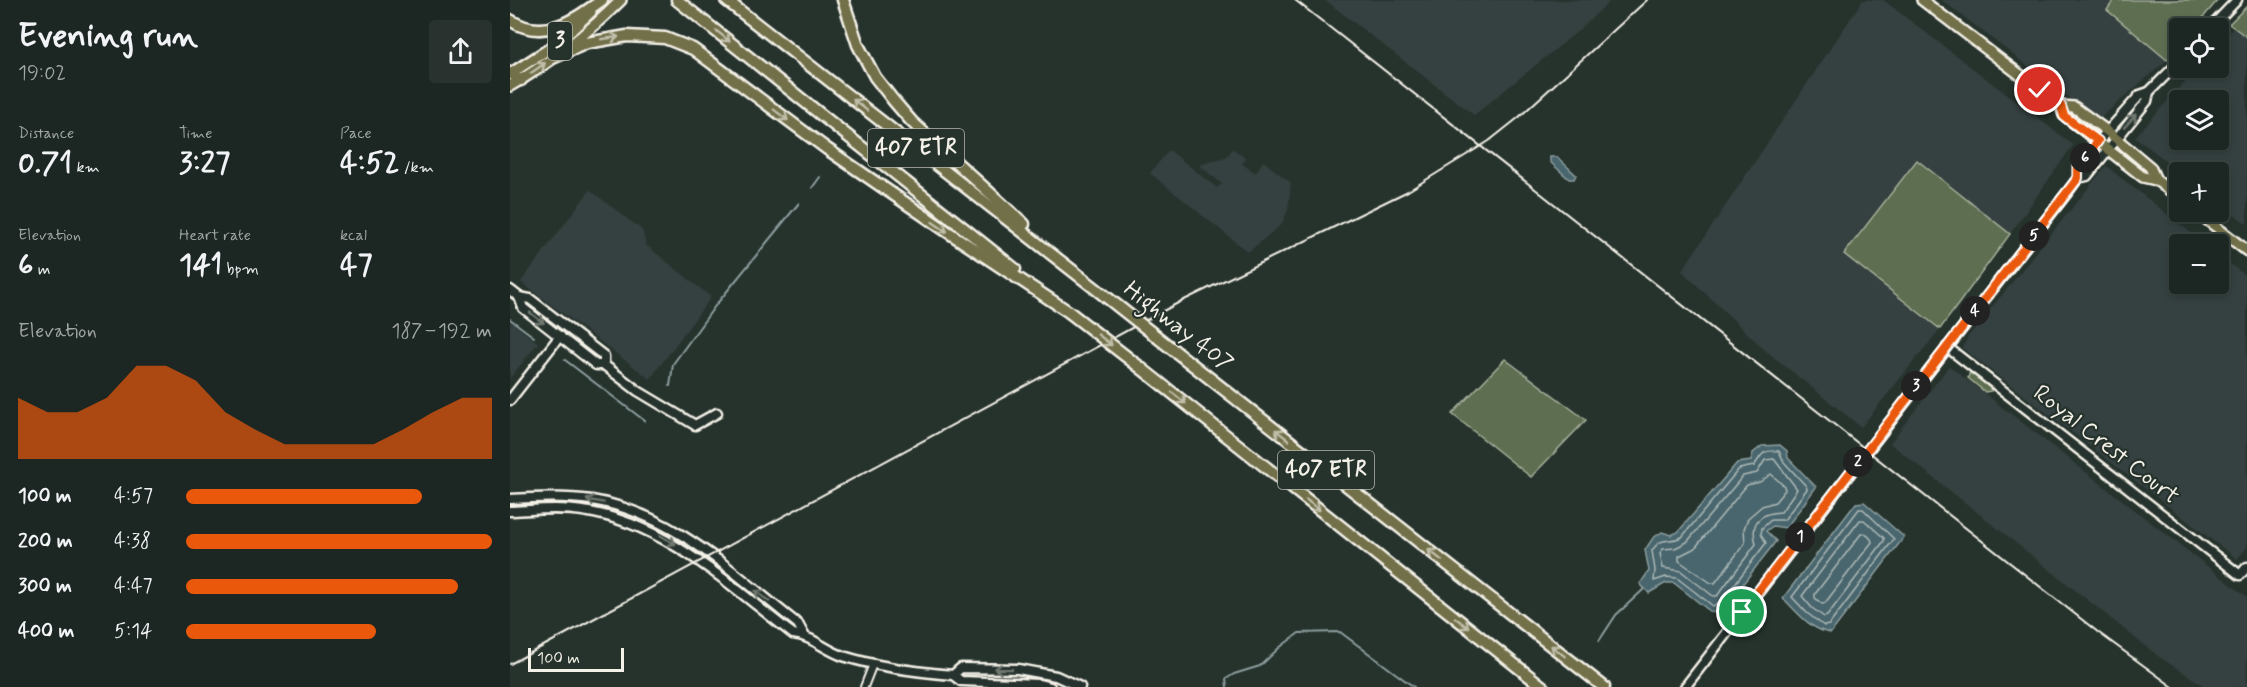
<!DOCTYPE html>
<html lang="en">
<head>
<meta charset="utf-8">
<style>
	:root { --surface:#1c2622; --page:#29322f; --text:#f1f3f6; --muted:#a0a5a5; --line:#3a4340; --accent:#ea580c }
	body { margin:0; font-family:Mynerve,sans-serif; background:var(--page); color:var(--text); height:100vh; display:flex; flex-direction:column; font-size:22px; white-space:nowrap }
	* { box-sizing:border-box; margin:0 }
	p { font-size:20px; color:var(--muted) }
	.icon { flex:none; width:33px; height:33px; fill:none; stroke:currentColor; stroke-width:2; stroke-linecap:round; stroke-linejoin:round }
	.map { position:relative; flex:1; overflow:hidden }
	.details { display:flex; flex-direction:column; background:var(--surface); width:510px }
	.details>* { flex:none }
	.tools { position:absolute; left:1659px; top:18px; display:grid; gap:12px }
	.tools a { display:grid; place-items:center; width:60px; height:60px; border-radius:6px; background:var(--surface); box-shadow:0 3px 9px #0003,0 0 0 2px var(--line); font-size:30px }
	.scale { position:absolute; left:18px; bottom:15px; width:96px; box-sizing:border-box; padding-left:6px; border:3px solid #f4f1e8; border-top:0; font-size:16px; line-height:21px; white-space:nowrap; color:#f4f1e8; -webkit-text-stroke:4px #26332d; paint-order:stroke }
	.pin { position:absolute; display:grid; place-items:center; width:51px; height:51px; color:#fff; margin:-26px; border:3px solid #fff; border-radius:50%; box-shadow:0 2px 6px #0007 }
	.km { position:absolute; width:30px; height:30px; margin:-15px; border-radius:50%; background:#222; color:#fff; font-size:16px; line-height:30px; text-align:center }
	.round { display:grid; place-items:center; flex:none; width:63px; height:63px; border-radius:6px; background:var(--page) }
	.head { display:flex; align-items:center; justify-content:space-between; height:102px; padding:0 18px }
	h1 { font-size:33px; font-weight:800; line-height:45px }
	.figures { display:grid; grid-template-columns:repeat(3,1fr); gap:9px; height:102px; padding:6px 18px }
	.figures div { display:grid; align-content:center }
	.figures b { font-size:30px; font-weight:800 }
	.figures small { font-size:16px; font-weight:400 }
	.figures p { font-size:16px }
	.chart { height:168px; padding:12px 18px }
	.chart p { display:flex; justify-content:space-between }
	.chart svg { width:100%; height:108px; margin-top:6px; fill:var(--accent); opacity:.7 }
	ul { padding:0 18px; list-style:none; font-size:20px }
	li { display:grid; grid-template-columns:96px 72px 1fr; align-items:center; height:45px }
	li i { height:15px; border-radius:8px; background:var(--accent) }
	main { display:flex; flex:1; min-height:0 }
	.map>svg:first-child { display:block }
	.built { fill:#364141; fill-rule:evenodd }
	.green { fill:#5d6e51; stroke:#a8b09c; stroke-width:1.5 }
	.water { fill:#48666e; stroke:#8d9e9f; stroke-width:1.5 }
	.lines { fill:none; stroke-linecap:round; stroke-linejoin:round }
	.shore { stroke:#afb9b7; stroke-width:1.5 }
	.stream { stroke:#8d9e9f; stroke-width:2 }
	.street-casing { stroke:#f4f1e8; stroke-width:10 }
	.secondary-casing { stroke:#f4f1e8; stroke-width:13 }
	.primary-casing { stroke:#f4f1e8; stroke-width:14 }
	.highway-casing { stroke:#f4f1e8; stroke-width:15 }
	.street { stroke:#26332d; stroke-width:6 }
	.secondary { stroke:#26332d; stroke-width:8 }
	.primary { stroke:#71704a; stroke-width:9 }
	.highway { stroke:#71704a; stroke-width:10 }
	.rail { stroke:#f4f1e8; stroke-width:2 }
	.highway-bridge-casing { stroke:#f4f1e8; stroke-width:15; stroke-linecap:butt }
	.highway-bridge { stroke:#71704a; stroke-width:10 }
	.oneway { stroke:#c0bda9 }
	.oneway2 { stroke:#6e766e }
	.route-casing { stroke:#fff; stroke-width:12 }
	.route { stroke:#ea580c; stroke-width:8 }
	.labels { text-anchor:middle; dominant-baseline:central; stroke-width:4.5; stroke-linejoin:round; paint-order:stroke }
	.shield { fill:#26332d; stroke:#b6b8b0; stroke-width:1.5 }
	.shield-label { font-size:22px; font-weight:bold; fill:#f4f1e8 }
	.street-label { font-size:24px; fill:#f4f1e8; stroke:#26332d }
</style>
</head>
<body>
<main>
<section class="details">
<div class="head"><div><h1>Evening run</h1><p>19:02</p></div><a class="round"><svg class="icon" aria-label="share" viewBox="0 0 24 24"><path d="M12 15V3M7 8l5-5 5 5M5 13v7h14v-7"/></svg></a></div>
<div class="figures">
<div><p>Distance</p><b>0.71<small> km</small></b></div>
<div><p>Time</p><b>3:27</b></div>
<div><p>Pace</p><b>4:52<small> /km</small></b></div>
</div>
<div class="figures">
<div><p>Elevation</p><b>6<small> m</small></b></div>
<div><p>Heart rate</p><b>141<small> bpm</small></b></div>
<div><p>kcal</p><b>47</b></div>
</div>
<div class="chart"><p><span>Elevation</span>187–192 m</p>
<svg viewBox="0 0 160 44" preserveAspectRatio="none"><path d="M0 44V19L10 25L20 25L30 19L40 6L50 6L60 12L70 25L80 32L90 38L100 38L110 38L120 38L130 32L140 25L150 19L160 19V44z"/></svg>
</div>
<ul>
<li><b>100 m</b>4:57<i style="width:77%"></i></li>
<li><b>200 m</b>4:38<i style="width:100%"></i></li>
<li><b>300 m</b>4:47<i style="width:89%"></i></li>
<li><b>400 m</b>5:14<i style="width:62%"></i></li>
</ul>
</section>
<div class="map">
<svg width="1737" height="687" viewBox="0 0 1737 687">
	<rect width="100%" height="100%" fill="#26332d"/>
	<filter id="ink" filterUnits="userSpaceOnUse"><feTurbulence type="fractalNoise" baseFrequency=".0167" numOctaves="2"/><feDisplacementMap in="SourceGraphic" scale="12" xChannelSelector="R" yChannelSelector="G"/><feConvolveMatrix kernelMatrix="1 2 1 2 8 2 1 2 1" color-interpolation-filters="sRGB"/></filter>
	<g filter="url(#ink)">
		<!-- built -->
		<g class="built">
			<polygon points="815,0 1101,0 1068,31 964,115"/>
			<polygon points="1353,0 1373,0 1563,145 1500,234 1407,160 1335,254 1430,329 1351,427 1255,350 1172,271"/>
			<polygon points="1432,0 1604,0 1597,11 1657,60 1588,120"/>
			<path d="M1724,27L1737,37V224L1709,202L1708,172H1671L1625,137L1687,68H1708L1709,44ZM1670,100H1708V140H1670Z"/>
			<polygon points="723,149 736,158 732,164 746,173 753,161 781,183 778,210 771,225 738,252 640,173 659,150 707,188 712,184 689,165 716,157"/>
			<polygon points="1596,166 1695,244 1670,244 1670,284 1708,284 1709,255 1737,277 1737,547 1727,559 1452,348 1458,337"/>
			<polygon points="80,190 132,230 136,245 201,297 140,379 11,282"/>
			<polygon points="0,321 28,343 0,378"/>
			<polygon points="1439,366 1737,597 1737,687 1696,687 1648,656 1380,443"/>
		</g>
		<!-- green -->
		<g class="green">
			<polygon points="1604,0 1708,0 1684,28 1670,28 1669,45 1657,60 1597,10"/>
			<polygon points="1737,6 1737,37 1719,24"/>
			<polygon points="1407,160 1500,234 1430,329 1334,254"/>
			<polygon points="995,359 1076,420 1021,477 942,414"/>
			<polygon points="1460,372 1462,372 1480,386 1481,391 1475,392 1458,378"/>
		</g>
		<!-- water -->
		<g class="water">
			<polygon points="1040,157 1047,157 1066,175 1064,179 1059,179 1040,162"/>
			<polygon points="1270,445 1277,451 1278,458 1306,487 1276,528 1263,526 1256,531 1266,541 1215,607 1208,612 1201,612 1164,583 1156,583 1139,593 1130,584 1139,571 1135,550 1143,538 1152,532 1161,535 1168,532 1227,463 1241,461 1243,453 1252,446"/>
			<path d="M1354,502L1394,537L1321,633C1301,631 1287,612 1273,598L1346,503Z"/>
		</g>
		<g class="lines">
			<!-- shore -->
			<g class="shore">
				<path d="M1269,451L1274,462L1296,486L1297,489L1274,520H1261L1252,528L1251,534L1256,543L1211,602L1203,606L1167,578L1156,577L1144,581L1145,570L1142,551C1152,535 1157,544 1172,537L1229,469L1244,466C1253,454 1251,450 1269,451Z"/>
				<path d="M1264,459L1287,489L1271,512C1249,513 1240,522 1246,544L1207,596H1203L1171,571L1153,568L1150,553L1153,549L1165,548L1177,542L1233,476L1247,473L1255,460Z"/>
				<polygon points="1261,474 1274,486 1275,490 1265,502 1252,506 1238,518 1234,529 1235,543 1205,583 1201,583 1169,561 1169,556 1185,548 1237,485 1250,482"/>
				<polygon points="1349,509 1353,509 1384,539 1319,625 1314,626 1297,613 1282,597"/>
				<polygon points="1350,520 1354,520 1374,538 1374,541 1317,616 1314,617 1302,608 1292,596"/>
				<polygon points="1355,533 1361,539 1362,542 1315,603 1312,604 1305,598 1305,594 1351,534"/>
			</g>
			<!-- stream -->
			<g class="stream">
				<polyline points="302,188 310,177"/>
				<polyline points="0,319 24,337"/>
				<polyline points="55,360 135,421"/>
				<polyline points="160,386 163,364 205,306 289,203"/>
				<polyline points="1089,641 1106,615 1134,589"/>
				<polyline points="717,687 716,679 724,674 750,666 769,648 789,633 830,632 904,687"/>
			</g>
			<!-- street casing -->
			<g class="street-casing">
				<polyline id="street" points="354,687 363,664"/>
			</g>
			<!-- secondary casing -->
			<g class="secondary-casing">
				<g id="secondary">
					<polyline points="1700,28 1727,0"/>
					<polyline points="1568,178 1577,176 1637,101 1639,92"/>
					<polyline points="0,290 9,297 20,299 94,356 94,365"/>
					<polyline points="9,297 13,308 86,365 94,365 128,391 185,425 207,413"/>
					<polyline points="1437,347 1730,575 1737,567"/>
					<polyline points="0,400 50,336"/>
					<path d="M0,499C28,497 55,496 82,500C164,513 225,575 288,624L294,635"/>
					<path d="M0,511C24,510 48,507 73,511C156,523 219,585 283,634C302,636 315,650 333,656C368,667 406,672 443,675L451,681L528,684L540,687"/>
					<polyline points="443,675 451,668 508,669 546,676 570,687"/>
					<polyline points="1175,687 1560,189 1568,178 1568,167 1581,150 1630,95 1639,92 1670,61"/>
				</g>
			</g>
			<!-- primary casing -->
			<g class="primary-casing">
				<g id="primary">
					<polyline points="1412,0 1551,106 1564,107 1597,131 1640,167 1646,180"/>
					<polyline points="0,74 48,43 81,12"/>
					<path d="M0,86C40,63 78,33 111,0"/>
					<polyline points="1551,106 1554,115 1633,177 1646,180 1670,198"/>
					<polyline points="1687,212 1737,251"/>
				</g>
			</g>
			<!-- highway casing -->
			<g class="highway-casing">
				<g id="highway">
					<polyline points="167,0 505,269"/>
					<polyline points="216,0 595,296"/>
					<polyline points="333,0 348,45 365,77 383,100 402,122 514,224"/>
					<path d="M0,20C34,42 64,20 92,0"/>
					<polyline points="45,57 77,43 117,36 155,38 183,49 317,149 435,230 559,312"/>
					<polyline points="0,73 11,80"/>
					<polyline points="661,348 1094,687"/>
					<polyline points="631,368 1033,687"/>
				</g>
			</g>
			<!-- street -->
			<use href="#street" class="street"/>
			<!-- secondary -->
			<use href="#secondary" class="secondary"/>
			<!-- primary -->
			<use href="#primary" class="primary"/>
			<!-- highway -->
			<use href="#highway" class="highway"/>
			<!-- rail -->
			<g class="rail">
				<polyline points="785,0 1589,633 1663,687"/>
				<polyline points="0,664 668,303 898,191 979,141 1008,118 1137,0"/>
			</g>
			<!-- highway-bridge casing -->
			<g class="highway-bridge-casing">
				<g id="highway-bridge">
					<polyline points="595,296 661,348"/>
					<polyline points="559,312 631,368"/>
				</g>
			</g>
			<!-- highway-bridge -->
			<use href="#highway-bridge" class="highway-bridge"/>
		</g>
		<!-- one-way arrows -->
		<defs><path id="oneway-shaft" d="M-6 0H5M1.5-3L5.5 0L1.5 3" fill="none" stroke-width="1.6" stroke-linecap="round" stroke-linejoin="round" transform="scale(1.5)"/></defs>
		<g class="oneway">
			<use href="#oneway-shaft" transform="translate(213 36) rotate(39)"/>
			<use href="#oneway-shaft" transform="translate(100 38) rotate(-8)"/>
			<use href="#oneway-shaft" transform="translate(28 68) rotate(-35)"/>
			<use href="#oneway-shaft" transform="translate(350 105) rotate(-142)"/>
			<use href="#oneway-shaft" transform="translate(271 115) rotate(37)"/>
			<use href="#oneway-shaft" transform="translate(430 227) rotate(34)"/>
			<use href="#oneway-shaft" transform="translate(595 340) rotate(38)"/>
			<use href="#oneway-shaft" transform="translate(669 398) rotate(39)"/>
			<use href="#oneway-shaft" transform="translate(772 435) rotate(-142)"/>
			<use href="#oneway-shaft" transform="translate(803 505) rotate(38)"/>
			<use href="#oneway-shaft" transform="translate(925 555) rotate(-142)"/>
			<use href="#oneway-shaft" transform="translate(952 623) rotate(38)"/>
			<use href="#oneway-shaft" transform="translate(1048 651) rotate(-142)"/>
		</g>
		<g class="oneway2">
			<use href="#oneway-shaft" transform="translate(1620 121) rotate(-49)"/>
			<use href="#oneway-shaft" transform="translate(27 318) rotate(38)"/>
			<use href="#oneway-shaft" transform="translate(85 501) rotate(-170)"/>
			<use href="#oneway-shaft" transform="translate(158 540) rotate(30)"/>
			<use href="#oneway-shaft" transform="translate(252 596) rotate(-142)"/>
			<use href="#oneway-shaft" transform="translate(493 669) rotate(-179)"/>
		</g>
	</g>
	<g class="lines" filter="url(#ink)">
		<!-- route casing -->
		<g class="route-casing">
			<polyline id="route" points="1232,612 1568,178 1568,167 1588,141 1554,116 1551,106 1530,90"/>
		</g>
		<!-- route -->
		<use href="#route" class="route"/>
	</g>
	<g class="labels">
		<!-- shield labels -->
		<g class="shield">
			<rect x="38" y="22" width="24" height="38" rx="4.5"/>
			<rect x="358" y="129" width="96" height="38" rx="4.5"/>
			<rect x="768" y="451" width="96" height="38" rx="4.5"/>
		</g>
		<g class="shield-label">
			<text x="50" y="41">3</text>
			<text x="406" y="148">407 ETR</text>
			<text x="816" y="470">407 ETR</text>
		</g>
		<!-- street labels -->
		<g class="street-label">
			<text transform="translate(668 327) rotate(38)">Highway 407</text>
			<text transform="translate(1596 445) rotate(38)">Royal Crest Court</text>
		</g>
	</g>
</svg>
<div class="tools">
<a><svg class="icon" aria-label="locate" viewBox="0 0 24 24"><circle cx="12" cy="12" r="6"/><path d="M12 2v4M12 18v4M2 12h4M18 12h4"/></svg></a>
<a><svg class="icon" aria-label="layers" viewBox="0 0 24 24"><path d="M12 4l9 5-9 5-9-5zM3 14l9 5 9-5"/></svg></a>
<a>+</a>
<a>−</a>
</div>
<div class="scale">100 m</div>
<div class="pin" style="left:1232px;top:612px;background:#1e9e55"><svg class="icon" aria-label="arrive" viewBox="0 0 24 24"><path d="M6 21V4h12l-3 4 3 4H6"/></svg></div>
<div class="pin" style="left:1530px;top:90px;background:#d93025"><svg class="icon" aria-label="check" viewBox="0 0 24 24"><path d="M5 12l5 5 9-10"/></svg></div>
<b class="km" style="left:1290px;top:537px">1</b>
<b class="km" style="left:1348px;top:462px">2</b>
<b class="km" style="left:1406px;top:386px">3</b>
<b class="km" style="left:1465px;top:311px">4</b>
<b class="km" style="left:1524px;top:236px">5</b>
<b class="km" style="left:1575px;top:158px">6</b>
</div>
</main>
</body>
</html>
